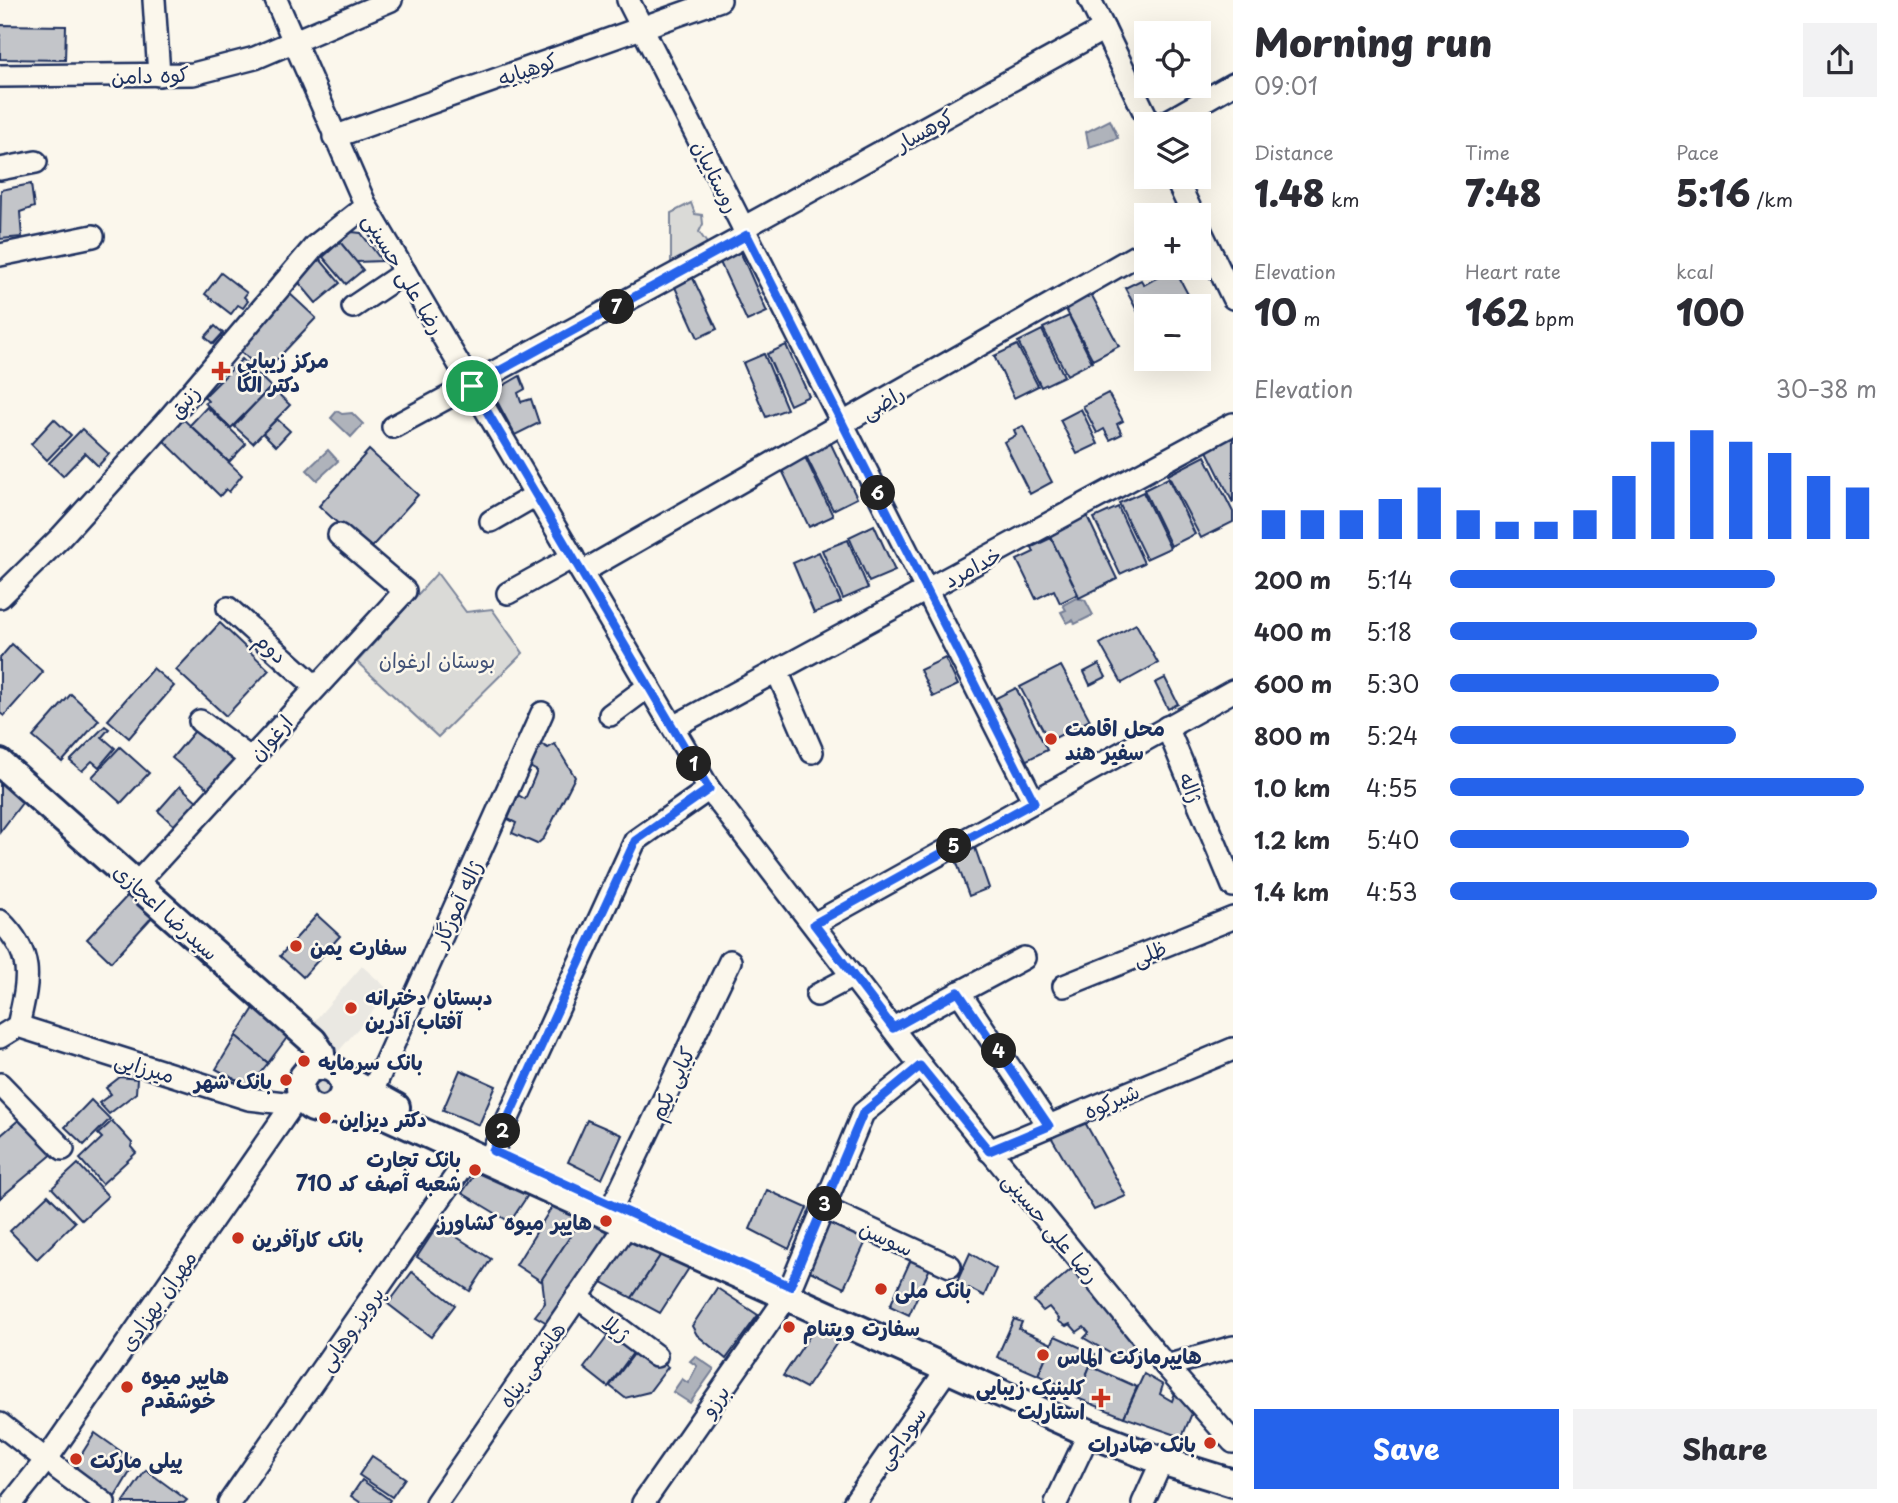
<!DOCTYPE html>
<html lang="en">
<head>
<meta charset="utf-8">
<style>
	:root { --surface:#fff; --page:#f2f2f3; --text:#2b2b33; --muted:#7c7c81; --accent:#2563eb }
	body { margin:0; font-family:"Playpen Sans","Playpen Sans Arabic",sans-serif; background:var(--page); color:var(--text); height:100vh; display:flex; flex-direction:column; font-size:26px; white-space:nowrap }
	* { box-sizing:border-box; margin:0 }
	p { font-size:23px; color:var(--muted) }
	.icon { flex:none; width:38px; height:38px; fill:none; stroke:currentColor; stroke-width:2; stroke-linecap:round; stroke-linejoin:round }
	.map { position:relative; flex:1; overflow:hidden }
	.side { display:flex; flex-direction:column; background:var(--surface); width:665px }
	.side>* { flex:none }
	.fabs { position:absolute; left:1134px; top:21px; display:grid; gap:14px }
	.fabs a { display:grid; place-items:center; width:77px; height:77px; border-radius:0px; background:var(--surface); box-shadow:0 7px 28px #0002; font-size:35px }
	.pin { position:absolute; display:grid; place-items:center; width:60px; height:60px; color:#fff; margin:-30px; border:4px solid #fff; border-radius:50%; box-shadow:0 2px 7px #0007 }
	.km { position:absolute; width:35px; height:35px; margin:-18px; border-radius:50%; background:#222; color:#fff; font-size:19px; line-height:35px; text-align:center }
	.round { display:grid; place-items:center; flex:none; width:74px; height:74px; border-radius:0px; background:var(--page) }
	.summary { display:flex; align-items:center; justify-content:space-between; height:119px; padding:0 21px }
	h1 { font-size:38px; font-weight:800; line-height:52px }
	.metrics { display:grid; grid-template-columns:repeat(3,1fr); gap:10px; height:119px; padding:7px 21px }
	.metrics div { display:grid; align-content:center }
	.metrics b { font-size:35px; font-weight:800 }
	.metrics small { font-size:19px; font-weight:400 }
	.metrics p { font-size:19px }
	.chart { height:196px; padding:14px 21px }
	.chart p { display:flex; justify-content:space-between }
	.chart svg { width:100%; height:126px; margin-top:7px; stroke:var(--accent); stroke-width:6 }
	.button { display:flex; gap:14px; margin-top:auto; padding:14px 21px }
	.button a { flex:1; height:80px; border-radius:0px; background:var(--accent); color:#fff; font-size:28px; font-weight:800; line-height:80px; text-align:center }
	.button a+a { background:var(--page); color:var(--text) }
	ul { padding:0 21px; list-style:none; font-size:23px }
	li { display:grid; grid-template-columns:112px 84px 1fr; align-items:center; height:52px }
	li i { height:18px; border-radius:9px; background:var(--accent) }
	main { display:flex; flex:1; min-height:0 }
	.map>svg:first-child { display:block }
	.built { fill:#eae8e2 }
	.green { fill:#dadad7; stroke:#7a849a; stroke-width:2 }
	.water { fill:#afb3bb; stroke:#747e96; stroke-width:2 }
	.building { fill:#c3c5c9; stroke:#1b2f5e; stroke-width:2 }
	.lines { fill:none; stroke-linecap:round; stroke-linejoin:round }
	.minor-casing { stroke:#1b2f5e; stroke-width:26 }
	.major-casing { stroke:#1b2f5e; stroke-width:32 }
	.minor { stroke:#fbf7ec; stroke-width:21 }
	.major { stroke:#fbf7ec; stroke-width:26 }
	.route-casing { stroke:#fff; stroke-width:14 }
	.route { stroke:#2563eb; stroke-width:9 }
	.poi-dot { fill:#c8321e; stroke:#fbf7ec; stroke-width:2.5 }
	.labels { text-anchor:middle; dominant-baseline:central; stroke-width:5; stroke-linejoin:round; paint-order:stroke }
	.street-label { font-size:21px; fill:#1b2f5e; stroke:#fbf7ec }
	.poi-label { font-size:21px; font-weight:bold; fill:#1b2f5e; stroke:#fbf7ec; text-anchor:start }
	.park-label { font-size:21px; fill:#415176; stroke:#fbf7ec }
</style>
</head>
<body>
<main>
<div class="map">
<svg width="1233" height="1503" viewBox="0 0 1233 1503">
	<rect width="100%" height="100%" fill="#fbf7ec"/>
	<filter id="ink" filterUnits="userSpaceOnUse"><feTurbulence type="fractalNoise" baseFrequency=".0143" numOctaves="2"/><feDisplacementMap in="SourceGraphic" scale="14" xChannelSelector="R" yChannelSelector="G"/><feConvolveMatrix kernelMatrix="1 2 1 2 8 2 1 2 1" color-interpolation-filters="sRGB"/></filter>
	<g filter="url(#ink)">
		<!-- built -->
		<polygon class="built" points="362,966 390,991 338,1052 311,1025"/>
		<!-- green -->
		<g class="green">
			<polygon points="691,203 695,214 702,215 703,224 699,232 709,246 671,276 671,213"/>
			<polygon points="437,573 466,612 492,609 523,653 438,737 357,662"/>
			<polygon points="320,1070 340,1088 336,1100 315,1104 310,1101 304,1086 309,1076"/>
		</g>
		<!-- water -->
		<g class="water">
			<polygon points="1110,120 1118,138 1089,147 1086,132"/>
			<polygon points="337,411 342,414 352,413 363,424 351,437 331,418"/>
			<polygon points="328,450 338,461 317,480 307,470"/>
			<polygon points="1076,598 1085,600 1093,615 1075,624 1073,620 1067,623 1061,612 1066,610 1063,605"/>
			<polygon points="695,1356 714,1369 690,1403 673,1392 682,1379 688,1383 697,1366 690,1361"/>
		</g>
		<!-- building -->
		<g class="building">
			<polygon points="0,25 66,26 65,60 0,59"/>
			<polygon points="31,184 34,207 20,212 22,237 0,239 1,190"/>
			<polygon points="352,232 361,233 382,261 356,262 340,242"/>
			<polygon points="340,242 363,270 346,284 323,257"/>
			<polygon points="739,249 767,312 747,321 718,258"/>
			<polygon points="319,258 340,283 316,303 295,278"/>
			<polygon points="1165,268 1174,268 1191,300 1180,306 1171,306 1169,303 1146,306 1146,320 1143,322 1125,288 1141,280 1144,285 1158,277 1156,273"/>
			<polygon points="221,273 247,293 244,297 248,301 243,308 238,305 231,314 205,294"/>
			<polygon points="692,276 717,329 698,338 674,285"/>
			<polygon points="288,292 316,318 264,373 236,347"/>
			<polygon points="1090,292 1119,346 1093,360 1064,306"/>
			<polygon points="1069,316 1092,362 1067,375 1043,328"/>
			<polygon points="215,326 223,333 213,344 205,337"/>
			<polygon points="1042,330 1064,376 1041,387 1018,342"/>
			<polygon points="786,345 809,396 790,405 767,354"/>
			<polygon points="1017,345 1038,386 1014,398 994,356"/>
			<polygon points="764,354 787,409 766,417 743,363"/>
			<polygon points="242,359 271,387 231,428 205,403 208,401 204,397"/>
			<polygon points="520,376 525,389 518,393 521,402 531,399 539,423 515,435 492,392"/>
			<polygon points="271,387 290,405 253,443 234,426"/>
			<polygon points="1108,393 1123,421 1117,424 1122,434 1110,440 1104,429 1097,433 1083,406"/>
			<polygon points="207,407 246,444 229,462 190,425"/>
			<polygon points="1081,409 1098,444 1077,454 1060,420"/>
			<polygon points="179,415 242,475 229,492 226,489 220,496 159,436"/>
			<polygon points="54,419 71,435 47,460 31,444"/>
			<polygon points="277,419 290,431 276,446 263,433"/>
			<polygon points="1023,426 1052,482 1030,494 1004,442 1016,435 1014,430"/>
			<polygon points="82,429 109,454 98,466 85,453 63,476 49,463"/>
			<polygon points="1233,436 1233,503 1206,449"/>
			<polygon points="830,442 857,498 833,510 805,454"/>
			<polygon points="369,450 418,495 368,551 319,506"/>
			<polygon points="1205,456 1233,512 1233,522 1201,538 1168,475"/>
			<polygon points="805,457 833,516 809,527 781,468"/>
			<polygon points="1168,478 1195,534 1171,546 1144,490"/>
			<polygon points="1143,492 1170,548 1146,559 1119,503"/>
			<polygon points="1118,507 1144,563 1120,574 1094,518"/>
			<polygon points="1086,514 1117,579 1079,598 1048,532"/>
			<polygon points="874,525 895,571 869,582 849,537"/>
			<polygon points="1051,538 1078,594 1060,603 1054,590 1036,599 1017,560 1034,552 1032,547"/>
			<polygon points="848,540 868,588 843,599 822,550"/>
			<polygon points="819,552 841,602 814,613 793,563"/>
			<polygon points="220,623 269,670 226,716 176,670"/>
			<polygon points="1136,624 1158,663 1122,683 1100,644"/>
			<polygon points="12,644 43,672 4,716 0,713 0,658"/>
			<polygon points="945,658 958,685 933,697 920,670"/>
			<polygon points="1099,664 1106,677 1090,685 1084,672"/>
			<polygon points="1061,666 1090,720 1049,741 1020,687"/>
			<polygon points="153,668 174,686 129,738 108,720"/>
			<polygon points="1165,678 1178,704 1168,709 1155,683"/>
			<polygon points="1016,688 1047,750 1021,763 990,701"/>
			<polygon points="71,694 99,720 62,762 33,737"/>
			<polygon points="105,726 109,729 102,737 115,748 99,767 92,761 82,771 70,761"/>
			<polygon points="199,726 237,759 210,790 172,758"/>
			<polygon points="541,744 548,748 555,744 575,777 544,838 537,844 512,833 516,823 508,819 518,795 525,799 537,771 530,767"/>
			<polygon points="120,747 149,773 121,803 92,777"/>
			<polygon points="0,773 28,795 0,832"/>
			<polygon points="180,786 199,803 176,827 158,811"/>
			<polygon points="974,845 989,888 969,896 954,855"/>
			<polygon points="130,893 154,915 111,962 87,939"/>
			<polygon points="317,915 340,936 303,977 280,956"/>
			<polygon points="256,1005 289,1035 268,1063 236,1036"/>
			<polygon points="236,1036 268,1063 249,1087 216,1069"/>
			<polygon points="460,1070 496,1086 479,1125 443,1110"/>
			<polygon points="120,1077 137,1079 136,1093 109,1114 99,1103 111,1094 106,1088"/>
			<polygon points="91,1100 110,1119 84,1145 65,1127"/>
			<polygon points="1082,1117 1126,1196 1094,1210 1047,1130"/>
			<polygon points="21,1118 54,1153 0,1198 0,1136"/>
			<polygon points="587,1120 622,1135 602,1179 568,1162"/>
			<polygon points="112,1121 132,1143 131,1147 136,1153 102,1184 80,1159 102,1138 98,1134"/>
			<polygon points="78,1164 108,1196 82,1220 52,1188"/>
			<polygon points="484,1172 530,1192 510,1222 462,1193 475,1174"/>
			<polygon points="767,1190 807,1208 789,1249 750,1229"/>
			<polygon points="48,1195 75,1222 37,1259 10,1231"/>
			<polygon points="553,1205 583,1217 541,1281 516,1265"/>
			<polygon points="826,1215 869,1235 844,1288 810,1271 809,1255"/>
			<polygon points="583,1217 609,1230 609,1236 549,1324 535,1316 545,1303 542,1279"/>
			<polygon points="438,1225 491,1259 470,1291 417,1257"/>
			<polygon points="633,1234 664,1250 632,1298 600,1281"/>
			<polygon points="664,1250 689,1268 660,1313 632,1298"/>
			<polygon points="970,1253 996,1269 984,1296 969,1288 967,1292 956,1284"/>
			<polygon points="912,1257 931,1266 909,1315 890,1306"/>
			<polygon points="1075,1266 1148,1354 1132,1366 1084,1338 1089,1333 1084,1327 1077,1332 1070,1324 1066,1326 1058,1321 1059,1319 1049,1307 1043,1311 1034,1301"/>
			<polygon points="412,1272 455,1305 431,1337 388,1304"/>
			<polygon points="717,1288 758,1315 726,1359 697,1335 692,1326"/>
			<polygon points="1014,1319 1022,1322 1019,1329 1052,1344 1038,1375 997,1357"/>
			<polygon points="820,1320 845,1331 806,1388 783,1376"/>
			<polygon points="614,1328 638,1346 608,1387 584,1368"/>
			<polygon points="1055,1336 1095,1354 1079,1393 1038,1375"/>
			<polygon points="640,1346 668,1367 649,1392 625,1398 610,1386"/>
			<polygon points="1090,1366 1137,1387 1124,1417 1077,1398"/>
			<polygon points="1144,1374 1163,1385 1160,1394 1172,1401 1175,1393 1193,1411 1182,1437 1124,1417"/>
			<polygon points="95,1433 136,1462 115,1497 78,1471 76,1463"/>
			<polygon points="372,1456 405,1478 392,1497 359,1475"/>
			<polygon points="146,1470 187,1500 184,1503 123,1503"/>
			<polygon points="362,1480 390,1500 388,1503 361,1503 351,1496"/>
		</g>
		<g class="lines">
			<!-- minor casing -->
			<g class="minor-casing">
				<g id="minor">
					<polyline points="154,0 159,75"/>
					<polyline points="276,0 366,206 709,789 921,1066 1166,1366 1233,1442"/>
					<polyline points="628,0 1034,802"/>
					<polyline points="1090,0 1150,124"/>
					<polyline points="0,76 193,74 255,58 391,0"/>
					<polyline points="1163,124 1233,84"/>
					<polyline points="334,137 720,0"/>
					<polyline points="0,169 36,162"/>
					<polyline points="1175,177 1193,215"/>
					<polyline points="1199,227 1233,298"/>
					<polyline points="743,228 1104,29"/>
					<polyline points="0,255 93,236"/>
					<polyline points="353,307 405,272"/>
					<polyline points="393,427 747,235"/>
					<polyline points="491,521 536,495"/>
					<polyline points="582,572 1146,250"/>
					<polyline points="508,593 573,557"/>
					<polyline points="0,597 61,537 170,417 315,246 366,206"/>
					<polyline points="228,608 316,687"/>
					<polyline points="777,671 812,752"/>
					<polyline points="610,715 649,686"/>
					<polyline points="200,721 251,759"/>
					<polyline points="673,727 1233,424"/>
					<polyline points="1167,727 1233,886"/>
					<polyline points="136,884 405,591 339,535"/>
					<path d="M0,921C36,956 28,981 18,1026"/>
					<polyline points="814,924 1233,691"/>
					<polyline points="1064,986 1233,918"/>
					<polyline points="959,992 1049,1126"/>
					<polyline points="817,995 853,976"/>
					<polyline points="893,1028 1024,958"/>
					<polyline points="0,1037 18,1026 249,1099 293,1104"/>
					<polyline points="0,1084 63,1149"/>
					<polyline points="371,1094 542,713"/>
					<polyline points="493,1151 635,841 709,789"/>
					<polyline points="989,1151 1233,1049"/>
					<polyline points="613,1205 730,961"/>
					<polyline points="824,1208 950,1266"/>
					<polyline points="577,1297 656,1356"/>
					<polyline points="1166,1366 1233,1347"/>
					<polyline points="0,1424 46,1460"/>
					<polyline points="57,1468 104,1503"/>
					<polyline points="12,1503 46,1460 293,1104 301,1097"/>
					<polyline points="229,1503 471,1154"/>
					<polyline points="436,1503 627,1225"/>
					<polyline points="643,1503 786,1298 863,1113 921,1066"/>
					<polyline points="854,1503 946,1371"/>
					<polyline points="1056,1503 1089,1433"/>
					<polyline points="1143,1503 1162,1461"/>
				</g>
			</g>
			<!-- major casing -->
			<g class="major-casing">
				<g id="major">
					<polyline points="0,763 313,1041 321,1053 320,1066"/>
					<circle cx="322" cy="1088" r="22"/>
					<polyline points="340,1076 396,1107"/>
					<polyline points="325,1110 374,1110 1089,1433 1162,1461 1233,1483"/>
				</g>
			</g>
			<!-- minor -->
			<use href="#minor" class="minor"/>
			<!-- major -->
			<use href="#major" class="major"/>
		</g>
	</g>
	<g class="lines" filter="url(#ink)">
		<!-- route casing -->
		<g class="route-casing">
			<polygon id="route" points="747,235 1034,802 814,924 893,1028 958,992 1049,1126 989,1151 920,1066 863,1113 790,1286 493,1151 635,841 709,789 472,386"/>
		</g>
		<!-- route -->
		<use href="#route" class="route"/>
	</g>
	<!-- markers -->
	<g class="poi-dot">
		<path d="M217.5 360.5h7v7h7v7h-7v7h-7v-7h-7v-7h7z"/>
		<circle cx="1051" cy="739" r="7"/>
		<circle cx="296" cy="946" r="7"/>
		<circle cx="351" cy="1008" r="7"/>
		<circle cx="304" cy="1061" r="7"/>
		<circle cx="286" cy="1080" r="7"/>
		<circle cx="325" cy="1118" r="7"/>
		<circle cx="475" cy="1170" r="7"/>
		<circle cx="606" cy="1221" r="7"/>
		<circle cx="238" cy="1238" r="7"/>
		<circle cx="881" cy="1289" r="7"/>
		<circle cx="789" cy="1327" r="7"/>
		<circle cx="1043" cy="1355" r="7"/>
		<circle cx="127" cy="1387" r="7"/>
		<path d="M1097.5 1387.5h7v7h7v7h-7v7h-7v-7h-7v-7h7z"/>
		<circle cx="1210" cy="1443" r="7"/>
		<circle cx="76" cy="1459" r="7"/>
	</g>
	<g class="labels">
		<!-- street labels -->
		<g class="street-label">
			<text transform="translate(527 68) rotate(-19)">کوهپایه</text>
			<text transform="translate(150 74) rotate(-2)">کوه دامن</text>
			<text transform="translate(924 129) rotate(-29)">کوهسار</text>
			<text transform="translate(717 176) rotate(63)">روستاییان</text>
			<text transform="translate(405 273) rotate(59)">رضا علی حسینی</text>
			<text transform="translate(183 401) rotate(-50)">زنبق</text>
			<text transform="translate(882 401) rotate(-30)">راضی</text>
			<text transform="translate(972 566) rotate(-28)">خدامرد</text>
			<text transform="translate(272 647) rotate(42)">دوم</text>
			<text transform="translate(270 737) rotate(-48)">ارغوان</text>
			<text transform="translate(1192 787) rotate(68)">ژاله</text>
			<text transform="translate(456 903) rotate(-66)">ژاله آموزگار</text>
			<text transform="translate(167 911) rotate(42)">سیدرضا اعجازی</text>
			<text transform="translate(1149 952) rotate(-22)">ظلی</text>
			<text transform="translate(145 1066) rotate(17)">میرزایی</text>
			<text transform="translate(671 1083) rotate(-65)">کیایی یکم</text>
			<text transform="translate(1111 1100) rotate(-23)">شیرکوه</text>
			<text transform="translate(1052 1227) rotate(50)">رضا علی حسینی</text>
			<text transform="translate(887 1237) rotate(25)">سوسن</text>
			<text transform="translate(157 1300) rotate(-55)">مهران بهزادی</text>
			<text transform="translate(617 1327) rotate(37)">ژیلا</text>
			<text transform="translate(350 1328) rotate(-55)">پرویز وهابی</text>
			<text transform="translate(531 1364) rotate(-55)">هاشمی پناه</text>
			<text transform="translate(714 1400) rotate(-55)">برزو</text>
			<text transform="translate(900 1437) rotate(-55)">سوداچی</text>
		</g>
		<!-- poi labels -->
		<g class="poi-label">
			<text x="237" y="359">مرکز زیبایی<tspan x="237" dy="24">دکتر الگا</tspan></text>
			<text x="1065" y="727">محل اقامت<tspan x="1065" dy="24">سفیر هند</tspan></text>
			<text x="310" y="946">سفارت یمن</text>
			<text x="365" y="996">دبستان دخترانه<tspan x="365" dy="24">آفتاب آذرین</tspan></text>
			<text x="318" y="1061">بانک سرمایه</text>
			<text x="272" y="1080" text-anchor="end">بانک شهر</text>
			<text x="339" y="1118">دکتر دیزاین</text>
			<text x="461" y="1158" text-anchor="end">بانک تجارت<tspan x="461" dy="24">شعبه آصف کد 710</tspan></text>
			<text x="592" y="1221" text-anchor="end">هایپر میوه کشاورز</text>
			<text x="252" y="1238">بانک کارآفرین</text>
			<text x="895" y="1289">بانک ملی</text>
			<text x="803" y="1327">سفارت ویتنام</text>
			<text x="1057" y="1355">هایپرمارکت الماس</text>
			<text x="141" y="1375">هایپر میوه<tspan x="141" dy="24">خوشقدم</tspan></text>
			<text x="1085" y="1386" text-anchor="end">کلینیک زیبایی<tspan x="1085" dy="24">استارلت</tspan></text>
			<text x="1196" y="1443" text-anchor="end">بانک صادرات</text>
			<text x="90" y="1459">پیلی مارکت</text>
		</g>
		<!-- park labels -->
		<g class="park-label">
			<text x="437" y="659">بوستان ارغوان</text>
		</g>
	</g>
</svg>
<div class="fabs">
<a><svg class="icon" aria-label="locate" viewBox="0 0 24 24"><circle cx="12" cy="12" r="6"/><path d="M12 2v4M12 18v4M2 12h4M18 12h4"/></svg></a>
<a><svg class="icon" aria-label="layers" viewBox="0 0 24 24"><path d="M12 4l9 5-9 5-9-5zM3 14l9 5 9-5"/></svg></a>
<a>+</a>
<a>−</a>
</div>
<div class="pin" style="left:472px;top:386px;background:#1e9e55"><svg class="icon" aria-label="arrive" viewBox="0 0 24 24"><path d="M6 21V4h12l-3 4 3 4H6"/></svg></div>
<b class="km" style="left:694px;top:764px">1</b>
<b class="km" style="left:503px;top:1131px">2</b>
<b class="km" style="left:825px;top:1204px">3</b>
<b class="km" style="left:999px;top:1051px">4</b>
<b class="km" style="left:954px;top:846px">5</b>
<b class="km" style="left:878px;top:493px">6</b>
<b class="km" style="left:617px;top:307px">7</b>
</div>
<section class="side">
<div class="summary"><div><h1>Morning run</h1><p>09:01</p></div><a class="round"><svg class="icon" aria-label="share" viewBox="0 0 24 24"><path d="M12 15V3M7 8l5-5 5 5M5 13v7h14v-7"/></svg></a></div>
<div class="metrics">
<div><p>Distance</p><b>1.48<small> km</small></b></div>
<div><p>Time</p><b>7:48</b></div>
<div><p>Pace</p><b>5:16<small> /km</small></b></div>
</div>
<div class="metrics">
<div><p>Elevation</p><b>10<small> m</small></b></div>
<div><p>Heart rate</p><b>162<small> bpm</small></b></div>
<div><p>kcal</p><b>100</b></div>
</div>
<div class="chart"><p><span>Elevation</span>30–38 m</p>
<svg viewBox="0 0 160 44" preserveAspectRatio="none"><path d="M5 44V34M15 44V34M25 44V34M35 44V30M45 44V26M55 44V34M65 44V38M75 44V38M85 44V34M95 44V22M105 44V10M115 44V6M125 44V10M135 44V14M145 44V22M155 44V26"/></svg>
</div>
<ul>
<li><b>200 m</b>5:14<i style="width:76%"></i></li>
<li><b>400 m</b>5:18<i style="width:72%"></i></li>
<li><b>600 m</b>5:30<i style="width:63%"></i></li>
<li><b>800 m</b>5:24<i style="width:67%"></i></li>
<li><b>1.0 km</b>4:55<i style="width:97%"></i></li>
<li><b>1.2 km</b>5:40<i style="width:56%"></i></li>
<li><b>1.4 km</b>4:53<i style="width:100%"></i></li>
</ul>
<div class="button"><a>Save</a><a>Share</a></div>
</section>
</main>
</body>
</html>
